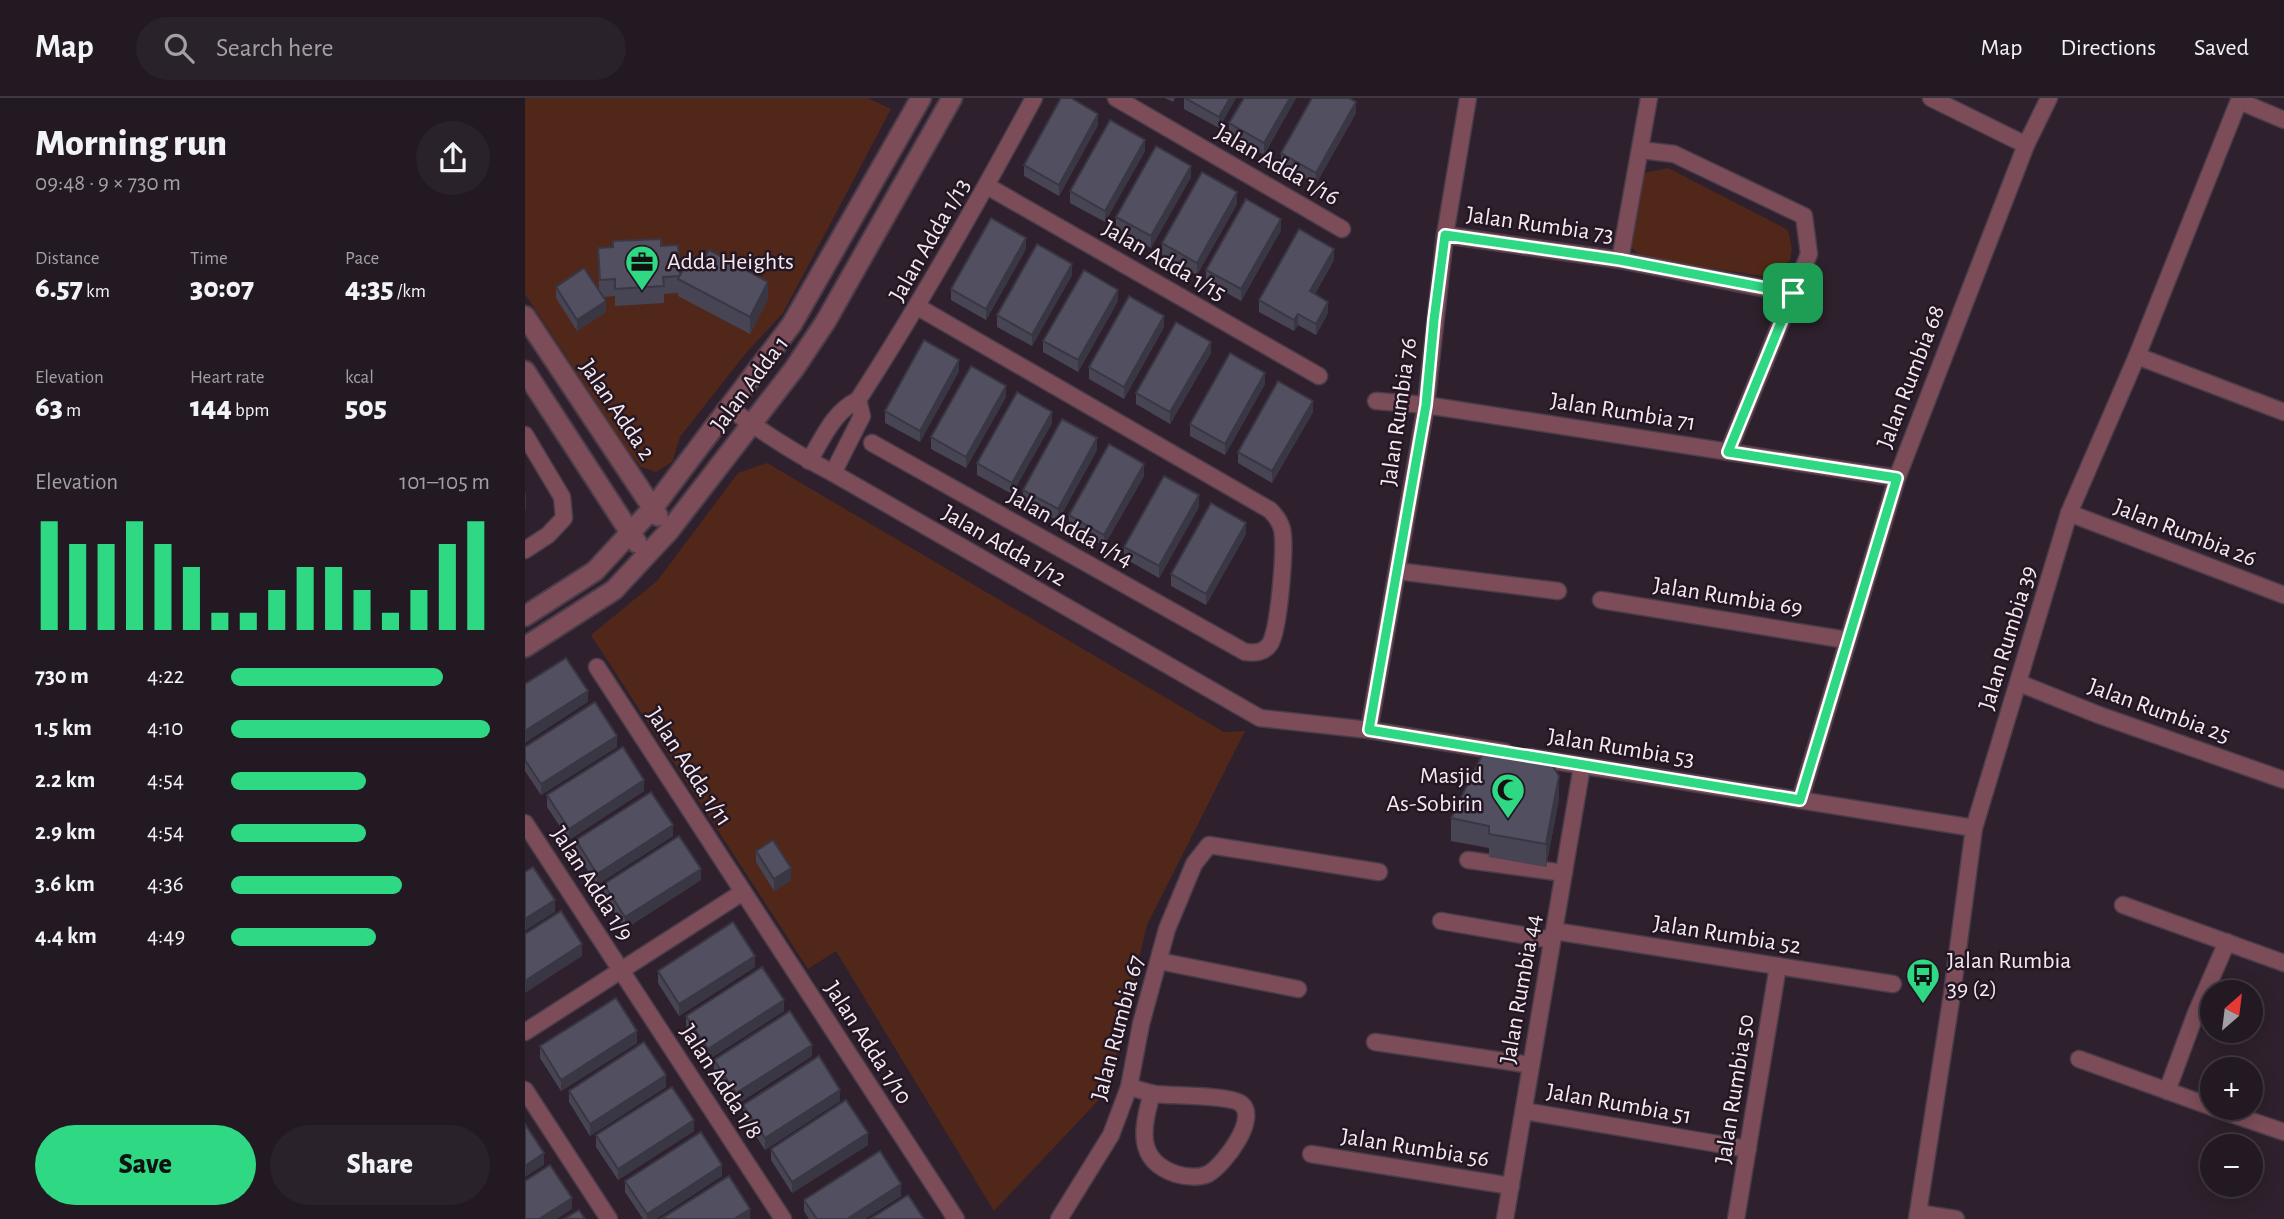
<!DOCTYPE html>
<html lang="en">
<head>
<meta charset="utf-8">
<style>
	:root { --surface:#221922; --page:#2a222a; --text:#f1f3f6; --muted:#a2a0a5; --line:#3f3840; --accent:#2fd883 }
	body { margin:0; font-family:"Alegreya Sans",sans-serif; background:var(--page); color:var(--text); height:100vh; display:flex; flex-direction:column; font-size:26px; white-space:nowrap }
	* { box-sizing:border-box; margin:0 }
	p { font-size:23px; color:var(--muted) }
	.icon { flex:none; width:38px; height:38px; fill:none; stroke:currentColor; stroke-width:2; stroke-linecap:round; stroke-linejoin:round }
	.map { position:relative; flex:1; overflow:hidden }
	.panel { display:flex; flex-direction:column; background:var(--surface); width:525px }
	.panel>* { flex:none }
	.needle { width:46px; rotate:28deg }
	.tools { position:absolute; left:1675px; top:882px; display:grid; gap:14px }
	.tools a { display:grid; place-items:center; width:63px; height:63px; border-radius:50%; background:var(--surface); box-shadow:0 4px 18px #0003,0 0 0 2px var(--line); font-size:35px }
	.pin { position:absolute; display:grid; place-items:center; width:60px; height:60px; color:#fff; margin:-30px; border-radius:14px; box-shadow:0 4px 10px #0006 }
	.round { display:grid; place-items:center; flex:none; width:74px; height:74px; border-radius:37px; background:var(--page) }
	.headline { display:flex; align-items:center; justify-content:space-between; height:119px; padding:0 35px }
	h1 { font-size:38px; font-weight:800; line-height:52px }
	.stats { display:grid; grid-template-columns:repeat(3,1fr); gap:10px; height:119px; padding:7px 35px }
	.stats div { display:grid; align-content:center }
	.stats b { font-size:30px; font-weight:800 }
	.stats small { font-size:19px; font-weight:400 }
	.stats p { font-size:19px }
	.chart { height:196px; padding:14px 35px }
	.chart p { display:flex; justify-content:space-between }
	.chart svg { width:100%; height:126px; margin-top:7px; stroke:var(--accent); stroke-width:6 }
	.button { display:flex; gap:14px; margin-top:auto; padding:14px 35px }
	.button a { flex:1; height:80px; border-radius:42px; background:var(--accent); color:#111; font-size:28px; font-weight:800; line-height:80px; text-align:center }
	.button a+a { background:var(--page); color:var(--text) }
	ul { padding:0 35px; list-style:none; font-size:23px }
	li { display:grid; grid-template-columns:112px 84px 1fr; align-items:center; height:52px }
	li i { height:18px; border-radius:9px; background:var(--accent) }
	header { display:flex; align-items:center; gap:42px; box-sizing:border-box; height:98px; padding:0 35px; background:var(--surface); border-bottom:2px solid var(--line) }
	header strong { font-size:33px }
	nav { display:flex; gap:38px; margin-inline-start:auto; font-size:24px }
	.search { width:490px; height:63px; background:var(--page); display:flex; align-items:center; gap:18px; box-sizing:border-box; padding:0 24px; border-radius:38px; color:var(--muted); font-size:26px }
	main { display:flex; flex:1; min-height:0 }
	.map>svg:first-child { display:block }
	.green { fill:#512719 }
	.lines { fill:none; stroke-linecap:round; stroke-linejoin:round }
	.minor-casing { stroke:#4a3d49; stroke-width:19 }
	.tertiary-casing { stroke:#4a3d49; stroke-width:23 }
	.minor { stroke:#7c4d59; stroke-width:16 }
	.tertiary { stroke:#7c4d59; stroke-width:19 }
	.wall { fill:#474453 }
	.shaded-wall { fill:#393744 }
	.building { fill:#524f61; stroke:#393744; stroke-width:2 }
	.route-casing { stroke:#fff; stroke-width:14 }
	.route { stroke:#2fd883; stroke-width:9 }
	.labels { text-anchor:middle; dominant-baseline:central; stroke-width:5; stroke-linejoin:round; paint-order:stroke }
	.street-label { font-size:24px; fill:#f3eaf2; stroke:#241723 }
	.poi-label { font-size:24px; fill:#f3eaf2; stroke:#241723; text-anchor:start }
</style>
</head>
<body>
<header>
<strong>Map</strong>
<div class="search"><svg class="icon" aria-label="search" viewBox="0 0 24 24"><circle cx="10" cy="10" r="6"/><path d="M15 15l6 6"/></svg>Search here</div>
<nav><a>Map</a><a>Directions</a><a>Saved</a></nav>
</header>
<main>
<section class="panel">
<div class="headline"><div><h1>Morning run</h1><p>09:48 · 9 × 730 m</p></div><a class="round"><svg class="icon" aria-label="share" viewBox="0 0 24 24"><path d="M12 15V3M7 8l5-5 5 5M5 13v7h14v-7"/></svg></a></div>
<div class="stats">
<div><p>Distance</p><b>6.57<small> km</small></b></div>
<div><p>Time</p><b>30:07</b></div>
<div><p>Pace</p><b>4:35<small> /km</small></b></div>
</div>
<div class="stats">
<div><p>Elevation</p><b>63<small> m</small></b></div>
<div><p>Heart rate</p><b>144<small> bpm</small></b></div>
<div><p>kcal</p><b>505</b></div>
</div>
<div class="chart"><p><span>Elevation</span>101–105 m</p>
<svg viewBox="0 0 160 44" preserveAspectRatio="none"><path d="M5 44V6M15 44V14M25 44V14M35 44V6M45 44V14M55 44V22M65 44V38M75 44V38M85 44V30M95 44V22M105 44V22M115 44V30M125 44V38M135 44V30M145 44V14M155 44V6"/></svg>
</div>
<ul>
<li><b>730 m</b>4:22<i style="width:82%"></i></li>
<li><b>1.5 km</b>4:10<i style="width:100%"></i></li>
<li><b>2.2 km</b>4:54<i style="width:52%"></i></li>
<li><b>2.9 km</b>4:54<i style="width:52%"></i></li>
<li><b>3.6 km</b>4:36<i style="width:66%"></i></li>
<li><b>4.4 km</b>4:49<i style="width:56%"></i></li>
</ul>
<div class="button"><a>Save</a><a>Share</a></div>
</section>
<div class="map">
<svg width="1759" height="1121" viewBox="0 0 1759 1121">
	<rect width="100%" height="100%" fill="#2e212d"/>
	<!-- green -->
	<g class="green">
		<polygon points="0,0 343,0 366,11 258,215 221,255 155,339 147,364 131,374 116,369 104,354 0,196"/>
		<polygon points="1143,70 1263,132 1267,152 1265,162 1243,179 1116,159 1105,148 1119,75"/>
		<polygon points="242,365 699,634 720,633 622,827 583,992 469,1113 311,853 283,871 66,537 132,483 213,375"/>
	</g>
	<g class="lines">
		<!-- minor casing -->
		<g class="minor-casing">
			<g id="minor">
				<polyline points="591,0 817,131"/>
				<polyline points="1406,0 1501,47"/>
				<polyline points="1714,3 1759,22"/>
				<polyline points="1116,52 1149,56 1279,118 1284,156 1203,354"/>
				<polyline points="462,88 794,278"/>
				<polyline points="920,137 1095,162 1268,196"/>
				<polyline points="1095,162 1124,0"/>
				<polyline points="1612,258 1759,314"/>
				<path d="M333,302C397,203 453,104 509,0"/>
				<polyline points="851,303 901,307 1372,380"/>
				<path d="M203,309C237,334 271,356 308,375L735,620L844,632L980,654"/>
				<polyline points="0,337 37,399 39,420 23,437 0,452"/>
				<path d="M347,345L720,554C730,555 739,555 745,546C754,533 761,447 757,431C755,423 751,418 745,412L393,209"/>
				<path d="M284,363C298,340 308,314 333,302"/>
				<polyline points="308,375 337,318 333,302"/>
				<polyline points="1544,415 1759,497"/>
				<polyline points="872,473 1033,493"/>
				<polyline points="1076,502 1322,542"/>
				<polyline points="72,569 431,1121"/>
				<polyline points="1494,585 1574,617 1759,682"/>
				<polyline points="844,632 901,307 920,137 943,0"/>
				<polyline points="1005,659 1449,730"/>
				<polyline points="1275,702 1372,380 1501,47 1524,0"/>
				<polyline points="0,725 258,1121"/>
				<polyline points="943,762 1039,775"/>
				<polyline points="1598,807 1759,865"/>
				<polyline points="916,823 1027,842"/>
				<polyline points="1029,833 1368,886"/>
				<polyline points="634,863 773,891"/>
				<polyline points="0,934 218,794"/>
				<polyline points="850,944 1006,967"/>
				<polyline points="1554,961 1687,1009"/>
				<path d="M604,989C612,991 621,994 630,996C648,998 703,997 715,1005C736,1019 698,1068 683,1076C674,1080 661,1079 651,1076C609,1062 618,1028 627,995"/>
				<polyline points="0,992 84,1121"/>
				<polyline points="1642,993 1671,915 1702,844"/>
				<polyline points="1689,1010 1759,1034"/>
				<polyline points="999,1013 1223,1051"/>
				<polyline points="786,1056 986,1088"/>
				<polyline points="1393,1115 1431,1121"/>
				<polyline points="534,1121 586,1037 604,989 616,926 642,831 669,766 684,747 854,774"/>
				<polyline points="980,1121 1057,668"/>
				<polyline points="1211,1121 1253,868"/>
				<polyline points="1392,1121 1427,896 1449,730 1544,415 1612,258 1715,0"/>
			</g>
		</g>
		<!-- tertiary casing -->
		<g class="tertiary-casing">
			<g id="tertiary">
				<polyline points="0,218 133,418"/>
				<polyline points="0,273 112,445"/>
				<polyline points="0,518 70,473 128,410 267,226 396,0"/>
				<polyline points="0,549 89,492 144,433 269,271 301,223 427,0"/>
			</g>
		</g>
		<!-- minor -->
		<use href="#minor" class="minor"/>
		<!-- tertiary -->
		<use href="#tertiary" class="tertiary"/>
	</g>
	<!-- wall -->
	<g class="wall">
		<polygon points="640,0 650,0 648,4"/>
		<polygon points="659,0 711,0 694,30 659,11"/>
		<polygon points="719,0 771,0 739,57 704,37 704,25"/>
		<polygon points="831,15 791,86 756,66 756,55"/>
		<polygon points="573,27 534,98 499,78 499,67"/>
		<polygon points="620,53 580,124 545,105 545,93"/>
		<polygon points="666,79 626,150 591,130 591,119"/>
		<polygon points="712,106 672,177 637,157 637,145"/>
		<polygon points="756,132 716,203 681,183 681,172"/>
		<polygon points="136,148 155,178 243,201 225,236 153,198 153,195 139,196 139,205 90,208 90,198 79,199 81,214 52,233 31,200 31,189 74,192 73,150"/>
		<polygon points="501,151 461,222 426,202 426,191"/>
		<polygon points="809,162 790,196 803,215 791,237 773,227 769,233 734,214 734,202"/>
		<polygon points="547,177 507,248 472,229 472,217"/>
		<polygon points="593,203 553,274 518,254 518,243"/>
		<polygon points="639,229 599,301 564,281 564,269"/>
		<polygon points="686,255 645,326 611,306 611,295"/>
		<polygon points="434,273 395,344 360,325 360,313"/>
		<polygon points="740,286 700,357 665,338 665,326"/>
		<polygon points="481,299 441,370 406,351 406,339"/>
		<polygon points="788,314 747,385 713,365 713,354"/>
		<polygon points="527,325 487,396 452,377 452,365"/>
		<polygon points="572,352 533,423 498,403 498,392"/>
		<polygon points="619,378 579,448 544,429 544,417"/>
		<polygon points="674,409 634,480 599,460 599,449"/>
		<polygon points="721,436 681,507 646,488 646,476"/>
		<polygon points="0,649 92,649 16,697 0,673"/>
		<polygon points="119,693 44,742 22,709 22,697"/>
		<polygon points="1034,701 1021,769 964,759 964,750 926,743 926,720"/>
		<polygon points="148,738 72,787 51,754 51,742"/>
		<polygon points="231,753 266,782 249,793 231,764"/>
		<polygon points="176,782 100,831 79,798 79,786"/>
		<polygon points="230,869 154,918 133,885 133,873"/>
		<polygon points="259,913 183,962 161,929 161,918"/>
		<polygon points="112,945 36,993 15,960 15,948"/>
		<polygon points="287,958 211,1007 189,973 189,962"/>
		<polygon points="141,989 65,1038 44,1004 44,993"/>
		<polygon points="315,1003 240,1052 218,1018 218,1007"/>
		<polygon points="169,1033 93,1082 71,1049 71,1037"/>
		<polygon points="343,1047 267,1095 246,1062 246,1051"/>
		<polygon points="197,1078 131,1121 118,1121 100,1094 100,1083"/>
		<polygon points="376,1098 340,1121 284,1121 279,1113 279,1102"/>
	</g>
	<!-- shaded-wall -->
	<g class="shaded-wall">
		<polygon points="705,0 711,0 694,30 694,19"/>
		<polygon points="765,0 771,0 739,57 739,45"/>
		<polygon points="831,4 831,15 791,86 791,75"/>
		<polygon points="573,16 573,27 534,98 534,87"/>
		<polygon points="620,42 620,53 580,124 580,113"/>
		<polygon points="666,68 666,79 626,150 626,138"/>
		<polygon points="712,94 712,106 672,177 672,165"/>
		<polygon points="756,121 756,132 716,203 716,191"/>
		<polygon points="501,140 501,151 461,222 461,211"/>
		<polygon points="809,151 809,162 785,205 785,193"/>
		<polygon points="547,166 547,177 507,248 507,237"/>
		<polygon points="243,184 243,201 225,236 225,219"/>
		<polygon points="593,192 593,203 553,274 553,262"/>
		<polygon points="81,203 81,214 52,233 52,222"/>
		<polygon points="803,204 803,215 791,237 791,226"/>
		<polygon points="773,216 773,227 769,233 769,222"/>
		<polygon points="639,218 639,229 599,301 599,289"/>
		<polygon points="686,244 686,255 645,326 645,314"/>
		<polygon points="434,262 434,273 395,344 395,333"/>
		<polygon points="740,275 740,286 700,357 700,346"/>
		<polygon points="481,288 481,299 441,370 441,359"/>
		<polygon points="788,303 788,314 747,385 747,373"/>
		<polygon points="527,314 527,325 487,396 487,385"/>
		<polygon points="572,340 572,352 533,423 533,411"/>
		<polygon points="619,366 619,378 579,448 579,437"/>
		<polygon points="1,394 1,411 0,413 0,396"/>
		<polygon points="674,397 674,409 634,480 634,468"/>
		<polygon points="721,425 721,436 681,507 681,496"/>
		<polygon points="63,593 63,604 0,645 0,633"/>
		<polygon points="92,638 92,649 16,697 16,686"/>
		<polygon points="1034,678 1034,701 1021,769 1021,746"/>
		<polygon points="119,682 119,693 44,742 44,731"/>
		<polygon points="148,727 148,738 72,787 72,776"/>
		<polygon points="266,770 266,782 249,793 249,781"/>
		<polygon points="176,771 176,782 100,831 100,819"/>
		<polygon points="30,802 30,814 0,833 0,821"/>
		<polygon points="57,846 57,858 0,895 0,883"/>
		<polygon points="230,858 230,869 154,918 154,906"/>
		<polygon points="259,902 259,913 183,962 183,951"/>
		<polygon points="112,933 112,945 36,993 36,982"/>
		<polygon points="287,947 287,958 211,1007 211,995"/>
		<polygon points="141,977 141,989 65,1038 65,1026"/>
		<polygon points="315,992 315,1003 240,1052 240,1040"/>
		<polygon points="169,1022 169,1033 93,1082 93,1071"/>
		<polygon points="343,1035 343,1047 267,1095 267,1084"/>
		<polygon points="19,1055 19,1067 0,1079 0,1068"/>
		<polygon points="197,1067 197,1078 131,1121 122,1121 122,1116"/>
		<polygon points="376,1086 376,1098 340,1121 322,1121"/>
		<polygon points="47,1100 47,1111 32,1121 14,1121"/>
		<polygon points="225,1111 225,1121 209,1121"/>
	</g>
	<!-- building -->
	<g class="building">
		<polygon points="536,0 546,0 573,16 534,87 499,67"/>
		<polygon points="660,0 705,0 694,19"/>
		<polygon points="719,0 765,0 739,45 704,25"/>
		<polygon points="787,0 824,0 831,4 791,75 756,55"/>
		<polygon points="585,22 620,42 580,113 545,93"/>
		<polygon points="631,48 666,68 626,138 591,119"/>
		<polygon points="677,74 712,94 672,165 637,145"/>
		<polygon points="721,101 756,121 716,191 681,172"/>
		<polygon points="466,120 501,140 461,211 426,191"/>
		<polygon points="774,131 809,151 785,193 803,204 791,226 773,216 769,222 734,202"/>
		<polygon points="136,141 136,148 153,147 155,178 138,179 139,188 90,191 90,181 75,182 73,150 88,149 88,143"/>
		<polygon points="512,146 547,166 507,237 472,217"/>
		<polygon points="184,152 243,184 225,219 153,181 166,157 178,163"/>
		<polygon points="59,170 81,203 52,222 31,189"/>
		<polygon points="559,172 593,192 553,262 518,243"/>
		<polygon points="604,198 639,218 599,289 564,269"/>
		<polygon points="651,224 686,244 645,314 611,295"/>
		<polygon points="399,242 434,262 395,333 360,313"/>
		<polygon points="705,255 740,275 700,346 665,326"/>
		<polygon points="446,268 481,288 441,359 406,339"/>
		<polygon points="753,283 788,303 747,373 713,354"/>
		<polygon points="492,294 527,314 487,385 452,365"/>
		<polygon points="537,321 572,340 533,411 498,392"/>
		<polygon points="584,346 619,366 579,437 544,417"/>
		<polygon points="639,378 674,397 634,468 599,449"/>
		<polygon points="686,405 721,425 681,496 646,476"/>
		<polygon points="41,560 63,593 0,633 0,586"/>
		<polygon points="70,604 92,638 16,686 0,662 0,649"/>
		<polygon points="98,649 119,682 44,731 22,697"/>
		<polygon points="961,649 1023,660 1034,678 1021,746 964,736 964,728 926,720"/>
		<polygon points="126,694 148,727 72,776 51,742"/>
		<polygon points="154,738 176,771 100,819 79,786"/>
		<polygon points="248,742 266,770 249,781 231,753"/>
		<polygon points="8,769 30,802 0,821 0,774"/>
		<polygon points="36,813 57,846 0,883 0,836"/>
		<polygon points="208,824 230,858 154,906 133,873"/>
		<polygon points="237,869 259,902 183,951 161,918"/>
		<polygon points="91,900 112,933 36,982 15,948"/>
		<polygon points="265,913 287,947 211,995 189,962"/>
		<polygon points="119,944 141,977 65,1026 44,993"/>
		<polygon points="294,958 315,992 240,1040 218,1007"/>
		<polygon points="147,989 169,1022 93,1071 71,1037"/>
		<polygon points="321,1002 343,1035 267,1084 246,1051"/>
		<polygon points="0,1026 19,1055 0,1068"/>
		<polygon points="176,1034 197,1067 122,1116 100,1083"/>
		<polygon points="355,1053 376,1086 322,1121 292,1121 279,1102"/>
		<polygon points="25,1067 47,1100 14,1121 0,1121 0,1083"/>
		<polygon points="204,1078 225,1111 209,1121 136,1121"/>
		<polygon points="383,1097 399,1121 345,1121"/>
		<polygon points="54,1112 60,1121 39,1121"/>
	</g>
	<g class="lines">
		<!-- route casing -->
		<g class="route-casing">
			<polygon id="route" points="920,137 1095,162 1268,195 1203,354 1372,380 1275,702 844,632 901,307 909,222"/>
		</g>
		<!-- route -->
		<use href="#route" class="route"/>
	</g>
	<!-- icons -->
	<defs>
		<g id="office-pin" transform="scale(1.75)"><path d="M0 17L-7.5 6A9.5 9.5 0 1 1 7.5 6Z" fill="#2fd883" stroke="#241723"/><path d="M-6-3h4V-5.5h4V-3h4V5H-6ZM-1-4.5V-3h2v-1.5ZM-6 0V1H6V0Z" fill="#111"/></g>
		<g id="mosque-pin" transform="scale(1.75)"><path d="M0 17L-7.5 6A9.5 9.5 0 1 1 7.5 6Z" fill="#2fd883" stroke="#241723"/><path d="M3.5-4.9A6 6 0 1 0 3.5 4.9A5 5 0 1 1 3.5-4.9Z" fill="#111"/></g>
		<g id="bus-pin" transform="scale(1.75)"><path d="M0 17L-7.5 6A9.5 9.5 0 1 1 7.5 6Z" fill="#2fd883" stroke="#241723"/><path d="M-5-6H5V4H4V6H2V4H-2V6H-4V4H-5ZM-3.5-4V0h7V-4ZM-3.5 1.2v1.5H-2V1.2ZM2 1.2v1.5H3.5V1.2Z" fill="#111"/></g>
	</defs>
	<g fill-rule="evenodd">
		<use href="#office-pin" x="117" y="164"/>
		<use href="#mosque-pin" x="983" y="692"/>
		<use href="#bus-pin" x="1398" y="877"/>
	</g>
	<g class="labels">
		<!-- street labels -->
		<g class="street-label">
			<text transform="translate(752 67) rotate(30)">Jalan Adda 1/16</text>
			<text transform="translate(1015 127) rotate(8)">Jalan Rumbia 73</text>
			<text transform="translate(405 142) rotate(-60)">Jalan Adda 1/13</text>
			<text transform="translate(639 163) rotate(30)">Jalan Adda 1/15</text>
			<text transform="translate(1386 279) rotate(-69)">Jalan Rumbia 68</text>
			<text transform="translate(225 286) rotate(-53)">Jalan Adda 1</text>
			<text transform="translate(92 312) rotate(56)">Jalan Adda 2</text>
			<text transform="translate(874 314) rotate(-82)">Jalan Rumbia 76</text>
			<text transform="translate(1098 314) rotate(9)">Jalan Rumbia 71</text>
			<text transform="translate(545 430) rotate(29)">Jalan Adda 1/14</text>
			<text transform="translate(1660 435) rotate(21)">Jalan Rumbia 26</text>
			<text transform="translate(479 448) rotate(30)">Jalan Adda 1/12</text>
			<text transform="translate(1203 499) rotate(9)">Jalan Rumbia 69</text>
			<text transform="translate(1483 540) rotate(-73)">Jalan Rumbia 39</text>
			<text transform="translate(1634 613) rotate(20)">Jalan Rumbia 25</text>
			<text transform="translate(1096 650) rotate(9)">Jalan Rumbia 53</text>
			<text transform="translate(164 669) rotate(57)">Jalan Adda 1/11</text>
			<text transform="translate(67 786) rotate(57)">Jalan Adda 1/9</text>
			<text transform="translate(1202 837) rotate(9)">Jalan Rumbia 52</text>
			<text transform="translate(996 891) rotate(-80)">Jalan Rumbia 44</text>
			<text transform="translate(593 930) rotate(-75)">Jalan Rumbia 67</text>
			<text transform="translate(343 945) rotate(57)">Jalan Adda 1/10</text>
			<text transform="translate(196 984) rotate(57)">Jalan Adda 1/8</text>
			<text transform="translate(1210 991) rotate(-81)">Jalan Rumbia 50</text>
			<text transform="translate(1094 1006) rotate(10)">Jalan Rumbia 51</text>
			<text transform="translate(890 1050) rotate(9)">Jalan Rumbia 56</text>
		</g>
		<!-- poi labels -->
		<g class="poi-label">
			<text x="142" y="164">Adda Heights</text>
			<text x="958" y="678" text-anchor="end">Masjid<tspan x="958" dy="28">As-Sobirin</tspan></text>
			<text x="1422" y="863">Jalan Rumbia<tspan x="1422" dy="28">39 (2)</tspan></text>
		</g>
	</g>
</svg>
<div class="tools">
<a><svg class="needle" viewBox="-14 -14 28 28"><path d="M0-13l5 13h-10z" fill="#e53935"/><path d="M0 13l5-13h-10z" fill="#a2a0a5"/></svg></a>
<a>+</a>
<a>−</a>
</div>
<div class="pin" style="left:1268px;top:195px;background:#1e9e55"><svg class="icon" aria-label="arrive" viewBox="0 0 24 24"><path d="M6 21V4h12l-3 4 3 4H6"/></svg></div>
</div>
</main>
</body>
</html>
